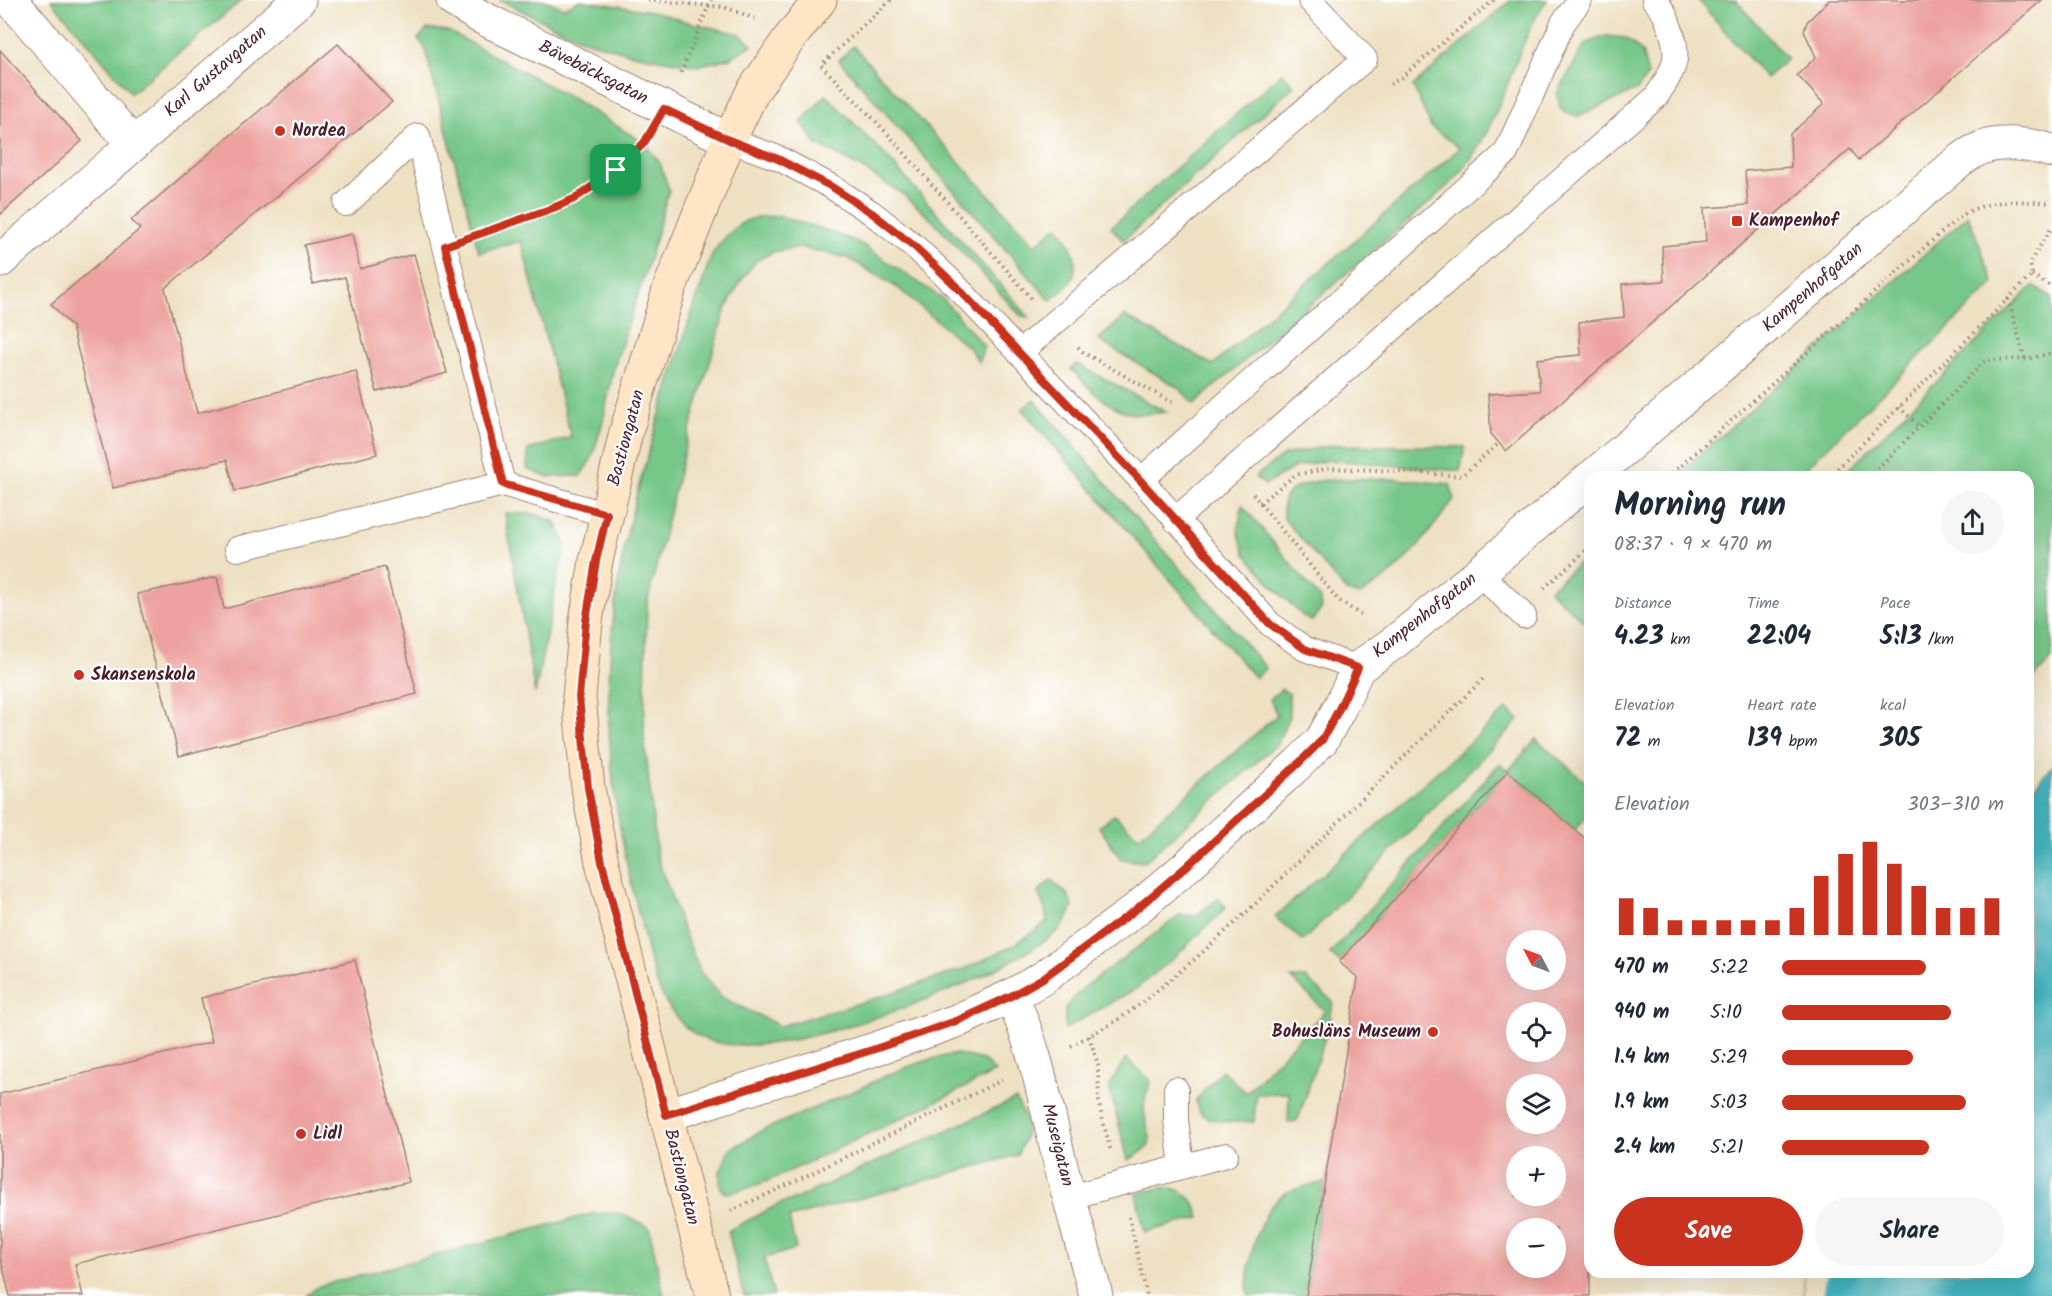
<!DOCTYPE html>
<html lang="en">
<head>
<meta charset="utf-8">
<style>
	:root { --surface:#fff; --page:#f6f6f7; --text:#1f2937; --muted:#747a83; --accent:#c8321e }
	body { margin:0; font-family:Kalam,sans-serif; background:var(--page); color:var(--text); height:100vh; display:flex; flex-direction:column; font-size:22px; white-space:nowrap }
	* { box-sizing:border-box; margin:0 }
	p { font-size:20px; color:var(--muted) }
	.icon { flex:none; width:33px; height:33px; fill:none; stroke:currentColor; stroke-width:2; stroke-linecap:round; stroke-linejoin:round }
	.map { position:relative; flex:1; overflow:hidden }
	.sheet { position:absolute; left:1584px; top:471px; width:450px; height:807px; display:flex; flex-direction:column; background:var(--surface); border-radius:18px; box-shadow:0 6px 24px #0002 }
	.sheet>* { flex:none }
	.needle { width:39px; rotate:311deg }
	.buttons { position:absolute; left:1506px; top:930px; display:grid; gap:12px }
	.buttons a { display:grid; place-items:center; width:60px; height:60px; border-radius:50%; background:var(--surface); box-shadow:0 6px 24px #0002; font-size:30px }
	.pin { position:absolute; display:grid; place-items:center; width:51px; height:51px; color:#fff; margin:-26px; border-radius:12px; box-shadow:0 3px 9px #0006 }
	.round { display:grid; place-items:center; flex:none; width:63px; height:63px; border-radius:32px; background:var(--page) }
	.headline { display:flex; align-items:center; justify-content:space-between; height:102px; padding:0 30px }
	h1 { font-size:33px; font-weight:600; line-height:45px }
	.stats { display:grid; grid-template-columns:repeat(3,1fr); gap:9px; height:102px; padding:6px 30px }
	.stats div { display:grid; align-content:center }
	.stats b { font-size:26px; font-weight:600 }
	.stats small { font-size:16px; font-weight:400 }
	.stats p { font-size:16px }
	.chart { height:168px; padding:12px 30px }
	.chart p { display:flex; justify-content:space-between }
	.chart svg { width:100%; height:108px; margin-top:6px; stroke:var(--accent); stroke-width:6 }
	.cta { display:flex; gap:12px; margin-top:auto; padding:12px 30px }
	.cta a { flex:1; height:69px; border-radius:36px; background:var(--accent); color:#fff; font-size:24px; font-weight:600; line-height:69px; text-align:center }
	.cta a+a { background:var(--page); color:var(--text) }
	ul { padding:0 30px; list-style:none; font-size:20px }
	li { display:grid; grid-template-columns:96px 72px 1fr; align-items:center; height:45px }
	li i { height:15px; border-radius:8px; background:var(--accent) }
	.map>svg:first-child { display:block }
	.green { fill:#77c788; stroke:#60735a; stroke-width:1.5 }
	.water { fill:#43b2bc; stroke:#466874; stroke-width:1.5 }
	.pier { fill:#eee1c2 }
	.building { fill:#eda29f; fill-rule:evenodd }
	.lines { fill:none; stroke-linecap:round; stroke-linejoin:round }
	.lane-casing { stroke:#9c8076; stroke-width:26 }
	.street-casing { stroke:#9c8076; stroke-width:35 }
	.secondary-casing { stroke:#9c8076; stroke-width:35 }
	.path { stroke:#9c8076; stroke-width:4; stroke-dasharray:1.5 4.5; stroke-linecap:butt }
	.lane { stroke:#fff; stroke-width:24 }
	.street { stroke:#fff; stroke-width:33 }
	.secondary { stroke:#fde5c5; stroke-width:33 }
	.route-casing { stroke:#fff; stroke-width:12 }
	.route { stroke:#c8321e; stroke-width:8 }
	.poi-dot { fill:#c8321e; stroke:#fff; stroke-width:2 }
	.labels { text-anchor:middle; dominant-baseline:central; stroke-width:4.5; stroke-linejoin:round; paint-order:stroke }
	.street-label { font-size:18px; fill:#4a1f2b; stroke:#fff }
	.poi-label { font-size:18px; font-weight:bold; fill:#4a1f2b; stroke:#fff; text-anchor:start }
</style>
</head>
<body>
<div class="map">
<svg width="2052" height="1296" viewBox="0 0 2052 1296">
	<rect width="100%" height="100%" fill="#fff"/>
	<filter id="ink" filterUnits="userSpaceOnUse"><feTurbulence type="fractalNoise" baseFrequency=".0167" numOctaves="2"/><feDisplacementMap in="SourceGraphic" scale="12" xChannelSelector="R" yChannelSelector="G"/><feConvolveMatrix kernelMatrix="1 2 1 2 8 2 1 2 1" color-interpolation-filters="sRGB"/></filter>
	<filter id="wash" filterUnits="userSpaceOnUse"><feTurbulence type="fractalNoise" baseFrequency=".008" numOctaves="4" result="noise"/><feDisplacementMap in="SourceGraphic" scale="24" xChannelSelector="R" yChannelSelector="G"/><feGaussianBlur stdDeviation="1.35" result="paint"/><feColorMatrix in="noise" values="0 0 0 0 0 0 0 0 0 0 0 0 0 0 0 0 0 1.4 0 .05"/><feComposite in="paint" operator="in"/></filter>
	<g filter="url(#wash)">
		<rect width="100%" height="100%" fill="#eee1c2"/>
		<!-- green -->
		<g class="green">
			<polygon points="51,0 242,0 131,93"/>
			<polygon points="499,0 545,0 564,8 580,0 656,12 687,22 740,34 752,45 730,58 697,66 632,54 581,39"/>
			<path d="M1511,0H1547C1527,27 1517,62 1504,93C1495,117 1483,142 1468,163C1460,176 1446,186 1436,197L1194,404L1179,388L1098,340L1125,316L1213,365L1460,148L1431,127L1413,86Z"/>
			<polygon points="1698,0 1736,0 1787,59 1766,78"/>
			<polygon points="427,29 448,31 575,100 644,143 660,163 669,190 647,267 614,367 603,421 592,458 580,476 547,477 527,469 528,450 571,437 521,241 479,252 424,46 418,39"/>
			<polygon points="1606,36 1626,38 1642,52 1648,75 1637,90 1578,116 1566,113 1560,107 1557,94 1585,44"/>
			<path d="M853,46L1035,245L1057,226C1071,240 1083,266 1069,284C1064,290 1056,295 1050,300L839,60Z"/>
			<polygon points="1282,73 1294,86 1123,241 1111,227"/>
			<polygon points="826,95 887,157 1029,317 1021,316 935,223 904,195 860,167 817,145 801,122"/>
			<polygon points="1968,215 1994,283 1797,477 1675,477"/>
			<path d="M778,216L819,228L858,242L943,299L984,346L979,362L969,348L898,288L848,258L799,247L773,252L756,261L740,282L725,311L686,443L647,604L644,735L657,857L685,935L701,973L723,998L780,1026L867,1001L967,968L1012,946L1047,922L1045,910L1038,892L1051,880L1068,895L1073,907C1070,912 1068,919 1064,924C1057,934 1043,942 1033,948C984,979 931,999 877,1017C831,1032 733,1063 692,1032C655,1005 649,956 639,915C627,868 617,820 612,772C604,689 611,599 631,517C642,470 657,424 671,378C681,347 690,315 702,284C705,274 708,263 713,253C720,242 734,227 746,221C756,216 767,217 778,216Z"/>
			<polygon points="2033,286 2052,297 2052,659 2028,684 2028,477 1841,477"/>
			<path d="M1077,364L1166,412C1156,413 1146,415 1137,414C1111,413 1087,386 1071,369Z"/>
			<polygon points="1034,400 1266,668 1255,678 1022,409"/>
			<polygon points="1333,445 1465,447 1460,471 1330,460 1295,467 1265,485 1255,477 1284,455"/>
			<path d="M1396,479L1450,484L1454,499L1417,548L1387,577L1360,595L1347,592L1284,519C1283,511 1281,503 1286,496C1302,473 1370,480 1396,479Z"/>
			<polygon points="1242,505 1319,597 1322,608 1312,621 1304,617 1275,589 1245,554 1238,531"/>
			<polygon points="505,513 533,514 555,521 566,544 558,574 535,694"/>
			<polygon points="1590,553 1590,627 1549,590"/>
			<polygon points="1282,689 1289,694 1289,716 1277,744 1144,862 1121,859 1099,827 1114,815 1139,837 1277,715 1270,699"/>
			<polygon points="1507,709 1519,720 1303,941 1275,917"/>
			<polygon points="1536,739 1590,786 1590,812 1575,830 1508,771 1339,962 1330,954 1499,764 1508,771"/>
			<polygon points="1219,898 1226,908 1176,956 1137,988 1065,1029 1065,1008 1082,989 1180,915 1195,916"/>
			<path d="M1291,978H1306L1333,1002L1330,1022L1299,1117L1296,1121L1288,1123L1289,1093L1256,1094L1254,1122C1235,1121 1196,1127 1196,1100L1222,1070L1246,1093L1325,1011Z"/>
			<path d="M957,1054L983,1060L995,1072C940,1101 884,1126 828,1153C795,1168 761,1188 725,1193L720,1186V1172L729,1150L761,1131L863,1087C889,1073 927,1058 957,1054Z"/>
			<path d="M1126,1058L1151,1081C1148,1090 1143,1100 1144,1109C1147,1139 1162,1143 1128,1160L1109,1086Z"/>
			<path d="M1016,1099C1029,1125 1031,1128 1017,1155L789,1218L796,1249L764,1258L774,1296H744L728,1231L779,1204L793,1200Z"/>
			<path d="M1324,1182L1306,1296H1248C1244,1268 1259,1210 1284,1194C1295,1187 1312,1185 1324,1182Z"/>
			<path d="M1165,1187C1184,1188 1195,1200 1200,1218L1145,1232L1136,1194Z"/>
			<polygon points="608,1213 622,1214 649,1227 664,1296 306,1296 319,1286 591,1214"/>
		</g>
		<!-- water -->
		<polygon class="water" points="2052,766 2052,1296 1802,1296 1806,1272 2028,1272 2028,794"/>
		<!-- pier -->
		<polygon class="pier" points="1806,1272 1827,1272 1823,1296 1802,1296"/>
		<g id="blocks">
			<!-- building -->
			<g class="building">
				<polygon points="1829,0 2042,0 1859,160 1850,149 1506,451 1491,434 1488,394 1540,391 1537,359 1581,355 1579,322 1624,317 1622,284 1664,281 1662,246 1706,242 1704,208 1748,205 1745,171 1791,167 1790,134 1824,104 1797,75 1816,57 1804,31 1807,22"/>
				<polygon points="338,44 392,102 165,288 197,413 356,371 377,454 235,491 227,460 113,488 72,327 51,304 140,229 131,220"/>
				<polygon points="0,50 82,141 0,215"/>
				<polygon points="352,234 360,269 414,254 447,373 377,392 345,277 313,284 304,245"/>
				<polygon points="385,567 417,694 179,756 137,594 217,577 224,609"/>
				<path d="M1508,771L1590,843V1296H1306L1358,978L1339,962ZM1516,940H1556V980H1516ZM1516,1012H1556V1052H1516ZM1516,1084H1556V1124H1516ZM1516,1156H1556V1196H1516ZM1516,1228H1556V1268H1516Z"/>
				<polygon points="355,960 409,1182 75,1264 83,1296 10,1296 0,1256 0,1094 212,1042 201,998"/>
			</g>
		</g>
	</g>
	<g filter="url(#ink)">
		<use href="#blocks" fill-opacity="0" stroke="#9c8076" stroke-width="1.5"/>
		<g class="lines">
			<!-- lane casing -->
			<g class="lane-casing">
				<g id="lane">
					<polyline points="729,140 778,158 832,187 872,213 914,246 953,283 1141,480 1270,624 1305,649 1358,668"/>
					<polyline points="346,204 418,136 503,484"/>
					<polyline points="1019,353 1365,59 1310,0"/>
					<polyline points="1141,480 1506,153 1563,23 1580,0"/>
					<path d="M1175,520L1656,97C1673,71 1682,59 1670,28C1666,16 1663,9 1654,0"/>
					<polyline points="237,549 503,484 607,515"/>
					<polyline points="1479,573 1524,616"/>
					<polyline points="1176,1089 1176,1120 1182,1166"/>
					<polyline points="1070,1197 1226,1155"/>
				</g>
			</g>
			<!-- street casing -->
			<g class="street-casing">
				<g id="street">
					<polyline points="11,0 133,144"/>
					<polyline points="453,0 479,16 729,140"/>
					<polyline points="0,261 299,0"/>
					<path d="M1592,477L1959,161C1964,158 1969,154 1975,151C1997,139 2030,144 2052,151"/>
					<path d="M1011,996C1035,1046 1044,1096 1057,1150C1069,1199 1083,1247 1096,1296"/>
					<polyline points="666,1115 872,1050 959,1020 1011,996 1043,978 1134,911 1187,866 1299,763 1322,740 1339,709 1358,668 1396,641 1479,573 1590,478"/>
				</g>
			</g>
			<!-- secondary casing -->
			<g class="secondary-casing">
				<polyline id="secondary" points="712,1296 602,862 588,788 579,697 586,621 596,561 626,432 670,287 729,140 753,91 789,39 820,0"/>
			</g>
			<!-- path -->
			<g class="path">
				<polyline points="648,0 724,7 756,19"/>
				<polyline points="891,0 821,65 887,133 1031,298"/>
				<polyline points="681,73 711,0"/>
				<polyline points="1390,84 1398,80 1494,0"/>
				<path d="M477,235C537,214 604,195 645,141"/>
				<polyline points="2032,275 2052,287"/>
				<polyline points="2008,299 2025,359"/>
				<polyline points="1078,347 1084,353 1175,404"/>
				<polyline points="1899,407 1919,426"/>
				<path d="M1668,477L1944,230C1950,225 1956,220 1963,215C1990,198 2022,201 2052,203"/>
				<polyline points="1829,477 2032,275 2030,262 2052,227"/>
				<polyline points="1869,477 1986,360 2025,359 2052,353"/>
				<polyline points="1253,494 1338,600 1361,615"/>
				<polyline points="1260,503 1295,475 1330,468 1399,471 1462,476 1499,443"/>
				<polyline points="1544,588 1590,547"/>
				<polyline points="1089,1036 1098,1064 1099,1105 1111,1152"/>
				<polyline points="1071,1046 1118,1020 1147,999 1196,958 1249,910 1485,677"/>
				<polyline points="731,1211 800,1179 1002,1080"/>
				<polyline points="1129,1217 1147,1296"/>
			</g>
			<!-- lane -->
			<use href="#lane" class="lane"/>
			<!-- street -->
			<use href="#street" class="street"/>
			<!-- secondary -->
			<use href="#secondary" class="secondary"/>
		</g>
	</g>
	<g class="lines" filter="url(#ink)">
		<!-- route casing -->
		<g class="route-casing">
			<polygon id="route" points="664,109 729,140 778,159 832,187 872,213 914,246 953,283 1140,480 1270,624 1305,649 1358,668 1339,709 1322,740 1299,763 1187,866 1134,911 1043,978 1011,996 959,1020 872,1050 666,1115 602,862 588,788 579,697 586,621 596,561 607,514 503,484 445,246 553,208 574,199 616,170 644,143"/>
		</g>
		<!-- route -->
		<use href="#route" class="route"/>
	</g>
	<!-- markers -->
	<g class="poi-dot">
		<circle cx="280" cy="131" r="6"/>
		<rect x="1731" y="215" width="12" height="12" rx="3"/>
		<circle cx="79" cy="675" r="6"/>
		<circle cx="1433" cy="1032" r="6"/>
		<circle cx="301" cy="1134" r="6"/>
	</g>
	<g class="labels">
		<!-- street labels -->
		<g class="street-label">
			<text transform="translate(216 72) rotate(-41)">Karl Gustavgatan</text>
			<text transform="translate(593 73) rotate(27)">Bävebäcksgatan</text>
			<text transform="translate(1813 288) rotate(-41)">Kampenhofgatan</text>
			<text transform="translate(627 438) rotate(-75)">Bastiongatan</text>
			<text transform="translate(1425 616) rotate(-38)">Kampenhofgatan</text>
			<text transform="translate(1057 1145) rotate(76)">Museigatan</text>
			<text transform="translate(681 1177) rotate(76)">Bastiongatan</text>
		</g>
		<!-- poi labels -->
		<g class="poi-label">
			<text x="292" y="131">Nordea</text>
			<text x="1749" y="221">Kampenhof</text>
			<text x="91" y="675">Skansenskola</text>
			<text x="1421" y="1032" text-anchor="end">Bohusläns Museum</text>
			<text x="313" y="1134">Lidl</text>
		</g>
	</g>
</svg>
<div class="buttons">
<a><svg class="needle" viewBox="-14 -14 28 28"><path d="M0-13l5 13h-10z" fill="#e53935"/><path d="M0 13l5-13h-10z" fill="#747a83"/></svg></a>
<a><svg class="icon" aria-label="locate" viewBox="0 0 24 24"><circle cx="12" cy="12" r="6"/><path d="M12 2v4M12 18v4M2 12h4M18 12h4"/></svg></a>
<a><svg class="icon" aria-label="layers" viewBox="0 0 24 24"><path d="M12 4l9 5-9 5-9-5zM3 14l9 5 9-5"/></svg></a>
<a>+</a>
<a>−</a>
</div>
<div class="pin" style="left:616px;top:170px;background:#1e9e55"><svg class="icon" aria-label="arrive" viewBox="0 0 24 24"><path d="M6 21V4h12l-3 4 3 4H6"/></svg></div>
<section class="sheet">
<div class="headline"><div><h1>Morning run</h1><p>08:37 · 9 × 470 m</p></div><a class="round"><svg class="icon" aria-label="share" viewBox="0 0 24 24"><path d="M12 15V3M7 8l5-5 5 5M5 13v7h14v-7"/></svg></a></div>
<div class="stats">
<div><p>Distance</p><b>4.23<small> km</small></b></div>
<div><p>Time</p><b>22:04</b></div>
<div><p>Pace</p><b>5:13<small> /km</small></b></div>
</div>
<div class="stats">
<div><p>Elevation</p><b>72<small> m</small></b></div>
<div><p>Heart rate</p><b>139<small> bpm</small></b></div>
<div><p>kcal</p><b>305</b></div>
</div>
<div class="chart"><p><span>Elevation</span>303–310 m</p>
<svg viewBox="0 0 160 44" preserveAspectRatio="none"><path d="M5 44V29M15 44V33M25 44V38M35 44V38M45 44V38M55 44V38M65 44V38M75 44V33M85 44V20M95 44V11M105 44V6M115 44V15M125 44V24M135 44V33M145 44V33M155 44V29"/></svg>
</div>
<ul>
<li><b>470 m</b>5:22<i style="width:65%"></i></li>
<li><b>940 m</b>5:10<i style="width:76%"></i></li>
<li><b>1.4 km</b>5:29<i style="width:59%"></i></li>
<li><b>1.9 km</b>5:03<i style="width:83%"></i></li>
<li><b>2.4 km</b>5:21<i style="width:66%"></i></li>
</ul>
<div class="cta"><a>Save</a><a>Share</a></div>
</section>
</div>
</body>
</html>
